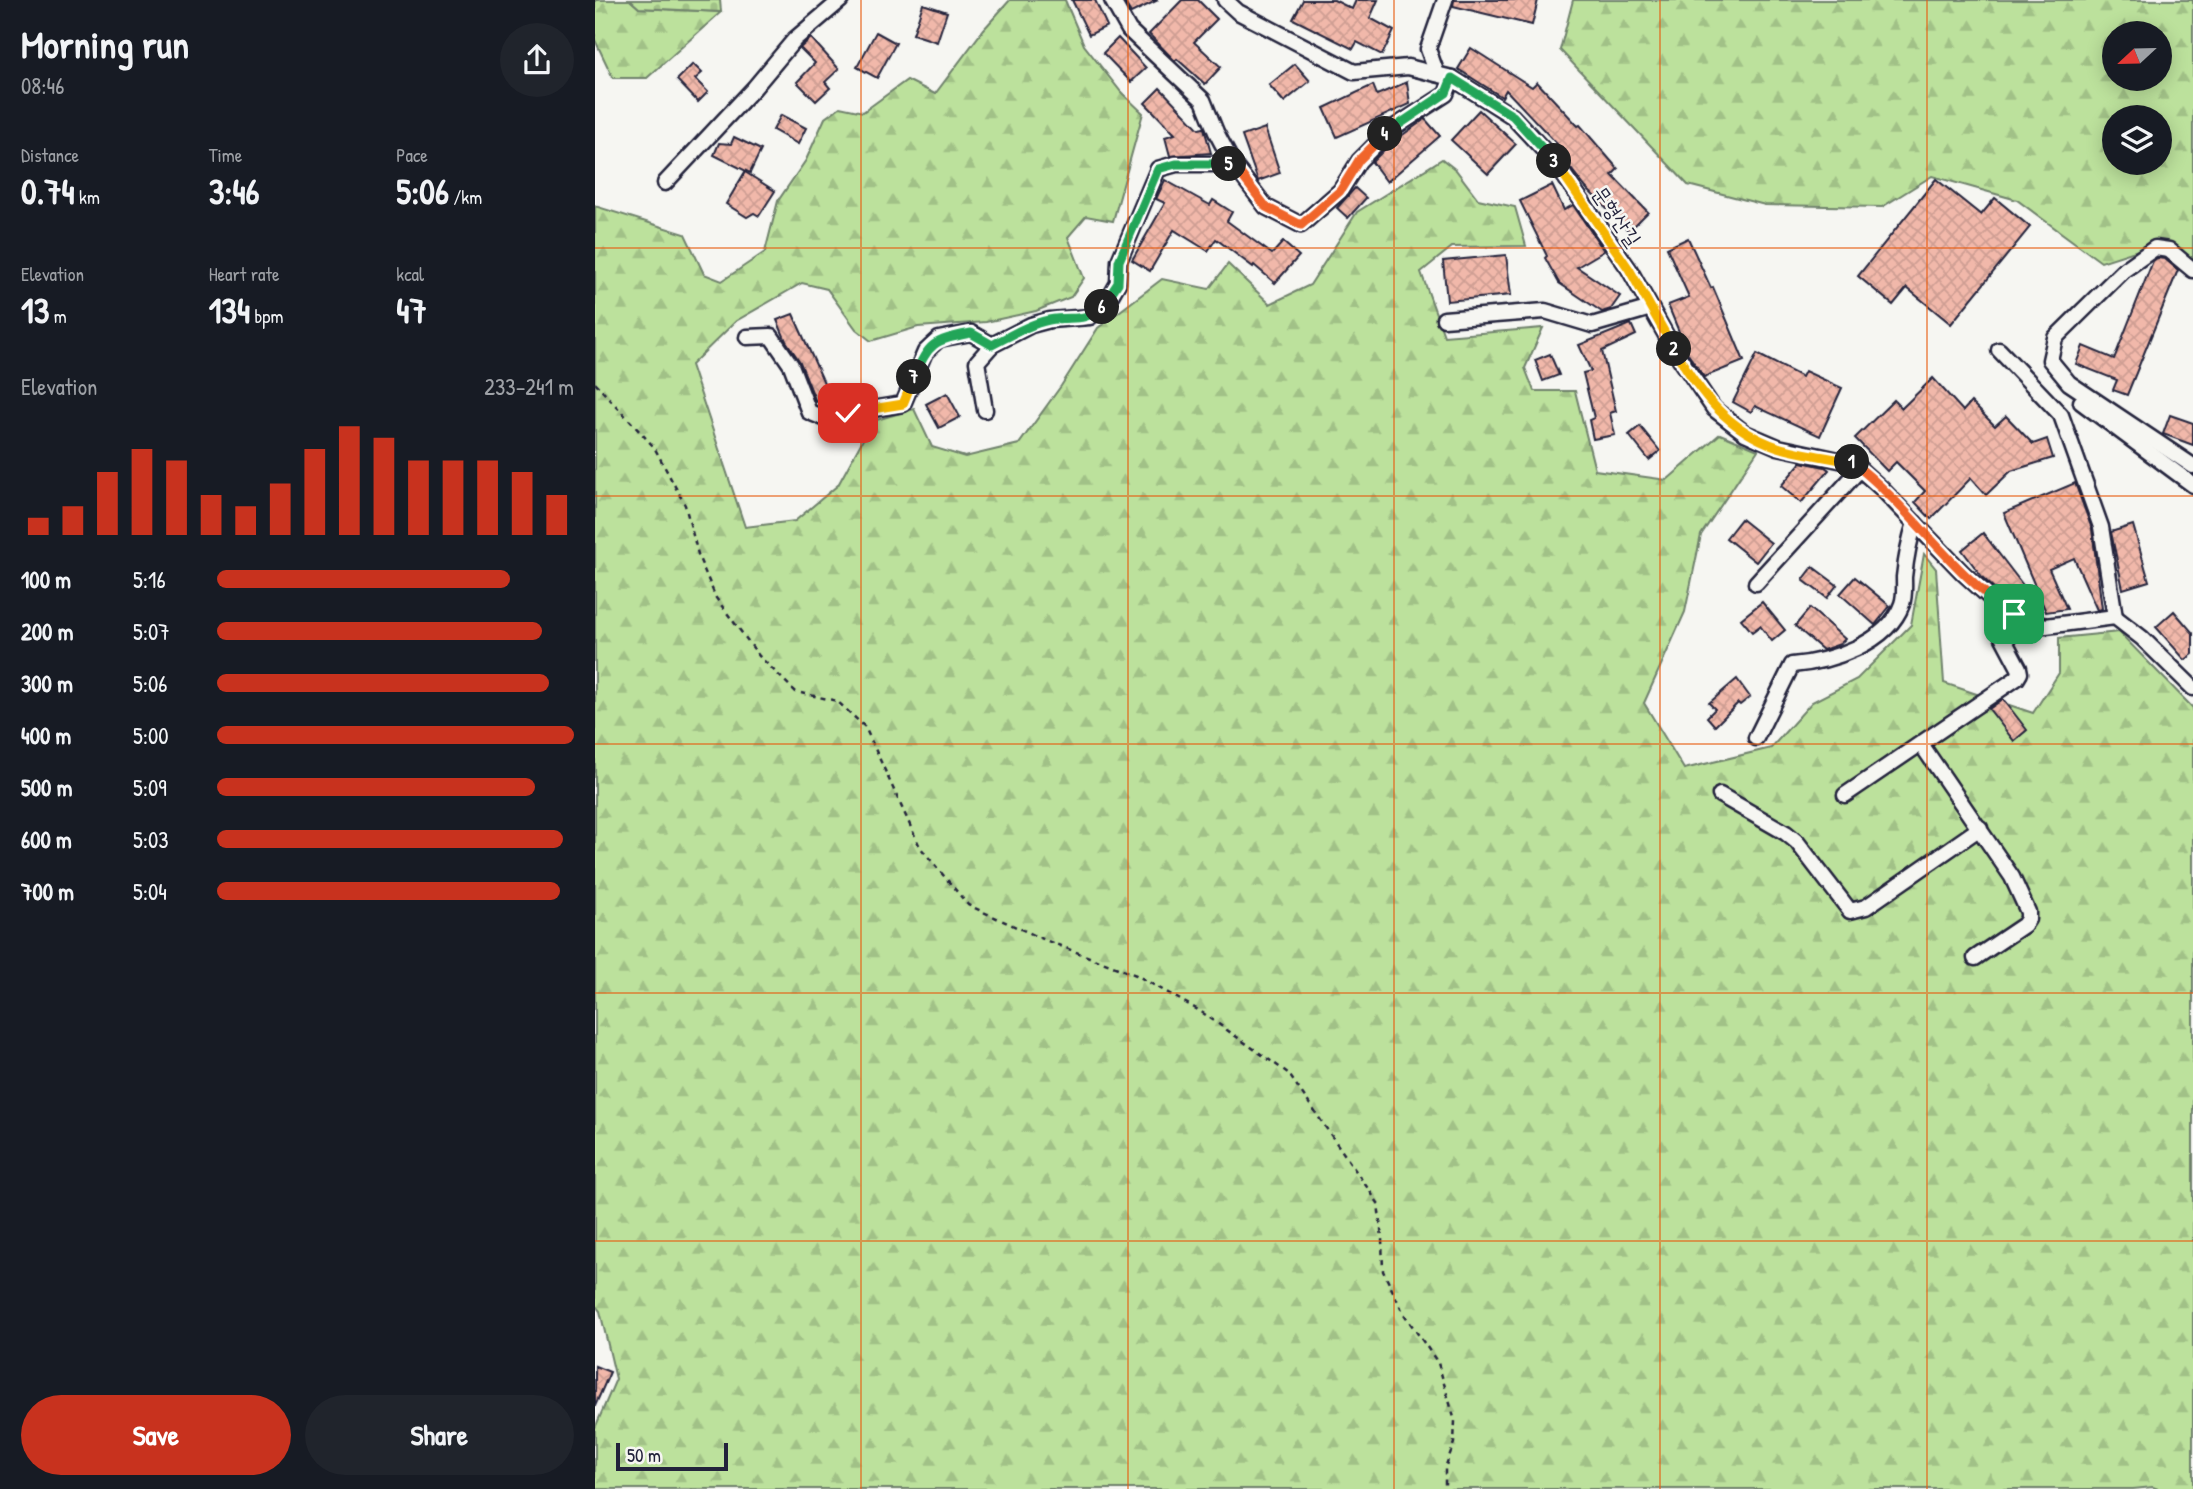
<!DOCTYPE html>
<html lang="en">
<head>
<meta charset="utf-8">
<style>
	:root { --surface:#171b24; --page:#20242c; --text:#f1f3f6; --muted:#9ea1a6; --accent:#c8321e }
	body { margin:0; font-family:"Patrick Hand","Poor Story",sans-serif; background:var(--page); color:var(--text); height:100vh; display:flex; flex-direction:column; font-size:26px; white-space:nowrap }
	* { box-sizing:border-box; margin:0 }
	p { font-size:23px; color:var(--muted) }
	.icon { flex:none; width:38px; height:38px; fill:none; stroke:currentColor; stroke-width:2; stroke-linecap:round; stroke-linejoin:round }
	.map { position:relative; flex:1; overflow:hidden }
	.panel { display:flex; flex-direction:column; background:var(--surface); width:595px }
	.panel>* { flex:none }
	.needle { width:46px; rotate:248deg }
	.tools { position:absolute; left:1507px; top:21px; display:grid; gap:14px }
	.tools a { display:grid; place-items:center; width:70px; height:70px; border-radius:50%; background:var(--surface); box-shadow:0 4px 18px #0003; font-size:35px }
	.scale { position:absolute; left:21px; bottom:18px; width:112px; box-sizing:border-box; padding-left:7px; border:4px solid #22223b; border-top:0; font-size:19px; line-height:24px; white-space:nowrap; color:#22223b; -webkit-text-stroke:5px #f6f6f2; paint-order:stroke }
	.pin { position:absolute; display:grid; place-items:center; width:60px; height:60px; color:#fff; margin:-30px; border-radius:14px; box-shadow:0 4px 10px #0006 }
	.km { position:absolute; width:35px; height:35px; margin:-18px; border-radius:50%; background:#222; color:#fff; font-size:19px; line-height:35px; text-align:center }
	.round { display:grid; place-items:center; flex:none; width:74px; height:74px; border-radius:37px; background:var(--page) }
	.headline { display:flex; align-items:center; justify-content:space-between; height:119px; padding:0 21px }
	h1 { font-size:38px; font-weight:800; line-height:52px }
	.stats { display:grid; grid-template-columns:repeat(3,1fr); gap:10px; height:119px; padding:7px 21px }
	.stats div { display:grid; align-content:center }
	.stats b { font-size:35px; font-weight:800 }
	.stats small { font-size:19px; font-weight:400 }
	.stats p { font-size:19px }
	.chart { height:196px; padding:14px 21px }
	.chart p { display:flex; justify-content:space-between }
	.chart svg { width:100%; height:126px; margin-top:7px; stroke:var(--accent); stroke-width:6 }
	.action { display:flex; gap:14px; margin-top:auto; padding:14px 21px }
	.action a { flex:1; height:80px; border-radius:42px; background:var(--accent); color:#fff; font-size:28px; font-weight:800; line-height:80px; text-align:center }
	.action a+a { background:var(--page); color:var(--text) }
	ul { padding:0 21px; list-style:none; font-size:23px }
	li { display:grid; grid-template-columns:112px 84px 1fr; align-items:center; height:52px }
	li i { height:18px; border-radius:9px; background:var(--accent) }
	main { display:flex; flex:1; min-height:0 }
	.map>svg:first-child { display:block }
	.forest { fill:url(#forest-firs); stroke:#6f826c; stroke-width:2; fill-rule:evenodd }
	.cemetery { fill:url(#cemetery-stones); stroke:#6f826c; stroke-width:2 }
	.building { fill:url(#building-cross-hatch); stroke:#22223b; stroke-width:2 }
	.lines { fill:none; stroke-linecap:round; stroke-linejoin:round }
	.minor-casing { stroke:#22223b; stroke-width:19 }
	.path { stroke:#22223b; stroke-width:2.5; stroke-dasharray:5 5; stroke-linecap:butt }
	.minor { stroke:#f6f6f2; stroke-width:14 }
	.split-1-casing { stroke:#fff; stroke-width:14 }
	.split-2-casing { stroke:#fff; stroke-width:14 }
	.split-3-casing { stroke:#fff; stroke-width:14 }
	.split-4-casing { stroke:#fff; stroke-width:14 }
	.split-5-casing { stroke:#fff; stroke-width:14 }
	.split-6-casing { stroke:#fff; stroke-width:14 }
	.split-7-casing { stroke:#fff; stroke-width:14 }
	.split-8-casing { stroke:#fff; stroke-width:14 }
	.split-1 { stroke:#f0652b; stroke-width:9 }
	.split-2 { stroke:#f5b400; stroke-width:9 }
	.split-3 { stroke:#f5b400; stroke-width:9 }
	.split-4 { stroke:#22a559; stroke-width:9 }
	.split-5 { stroke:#f0652b; stroke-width:9 }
	.split-6 { stroke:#22a559; stroke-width:9 }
	.split-7 { stroke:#22a559; stroke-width:9 }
	.split-8 { stroke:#f5b400; stroke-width:9 }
	.grid { fill:none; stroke:#e8590c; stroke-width:2; stroke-opacity:0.55 }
	.labels { text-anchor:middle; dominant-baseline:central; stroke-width:5; stroke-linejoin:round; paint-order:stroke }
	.street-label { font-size:21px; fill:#22223b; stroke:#f6f6f2 }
</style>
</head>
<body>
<main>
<section class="panel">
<div class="headline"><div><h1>Morning run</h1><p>08:46</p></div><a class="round"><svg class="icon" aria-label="share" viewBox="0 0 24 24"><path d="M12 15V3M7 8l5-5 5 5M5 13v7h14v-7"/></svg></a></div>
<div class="stats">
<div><p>Distance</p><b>0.74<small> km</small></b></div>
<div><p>Time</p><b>3:46</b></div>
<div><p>Pace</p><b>5:06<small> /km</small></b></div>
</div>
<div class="stats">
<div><p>Elevation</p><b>13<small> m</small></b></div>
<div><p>Heart rate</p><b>134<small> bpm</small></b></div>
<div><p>kcal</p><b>47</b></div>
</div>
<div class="chart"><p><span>Elevation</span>233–241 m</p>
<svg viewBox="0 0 160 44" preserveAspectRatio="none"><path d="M5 44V38M15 44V34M25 44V22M35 44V14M45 44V18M55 44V30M65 44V34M75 44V26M85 44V14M95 44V6M105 44V10M115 44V18M125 44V18M135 44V18M145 44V22M155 44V30"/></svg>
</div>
<ul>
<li><b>100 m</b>5:16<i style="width:82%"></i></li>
<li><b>200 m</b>5:07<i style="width:91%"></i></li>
<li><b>300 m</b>5:06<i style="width:93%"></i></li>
<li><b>400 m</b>5:00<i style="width:100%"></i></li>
<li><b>500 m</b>5:09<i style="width:89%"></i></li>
<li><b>600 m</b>5:03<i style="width:97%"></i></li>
<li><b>700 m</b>5:04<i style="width:96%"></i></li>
</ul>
<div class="action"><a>Save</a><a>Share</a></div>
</section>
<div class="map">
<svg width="1598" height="1489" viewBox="0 0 1598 1489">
	<defs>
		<pattern id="forest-firs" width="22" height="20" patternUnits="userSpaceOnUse" patternTransform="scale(1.75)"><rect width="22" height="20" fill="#bce19c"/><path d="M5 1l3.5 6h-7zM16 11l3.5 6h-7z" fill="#a1c187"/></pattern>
		<pattern id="cemetery-stones" width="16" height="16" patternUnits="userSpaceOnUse" patternTransform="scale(1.75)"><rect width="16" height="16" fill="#bce19c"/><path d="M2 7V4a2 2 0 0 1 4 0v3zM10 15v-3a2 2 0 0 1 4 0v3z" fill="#a1c187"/></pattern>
		<pattern id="building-cross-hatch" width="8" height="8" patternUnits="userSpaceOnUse" patternTransform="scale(1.75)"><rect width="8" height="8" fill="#f1b8aa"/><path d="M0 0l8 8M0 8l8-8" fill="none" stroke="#ce9e93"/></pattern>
	</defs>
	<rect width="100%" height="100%" fill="#f6f6f2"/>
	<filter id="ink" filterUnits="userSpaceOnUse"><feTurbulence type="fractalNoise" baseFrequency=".0143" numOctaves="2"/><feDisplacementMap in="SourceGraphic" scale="14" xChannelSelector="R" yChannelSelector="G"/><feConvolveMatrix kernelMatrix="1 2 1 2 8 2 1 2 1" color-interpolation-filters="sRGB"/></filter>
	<g filter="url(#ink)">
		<!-- forest -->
		<g class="forest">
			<polygon points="0,0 35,0 44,8 126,12 52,78 18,78 0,40"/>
			<polygon points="415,0 470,0 489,45 526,92 548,113 518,221 491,216 473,237 489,278 476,297 441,311 391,322 323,327 276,341 261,329 232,289 207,283 141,321 96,365 150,527 200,521 243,485 278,421 319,409 337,447 370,457 424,444 466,386 503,328 567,279 614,289 633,264 675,304 715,285 762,212 847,159 861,170 883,199 920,207 931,246 857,247 826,272 849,336 948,328 930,368 939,391 980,391 1000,470 1072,480 1125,434 1163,450 1106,535 1090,612 1049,703 1089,769 1176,748 1217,702 1262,679 1316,625 1329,554 1341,569 1349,683 1438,713 1464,673 1464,638 1524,632 1598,708 1598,1489 1563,1489 1558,1487 1538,1489 0,1489 0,1428 21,1379 5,1311 0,1305 0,206 90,234 109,274 127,281 170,252 183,201 211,160 230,118 245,107 268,112 312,80 340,94 389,29"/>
			<path d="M978,0H1598V262L1571,241L1506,262L1422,200L1337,176L1287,207L1170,205L1093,185L965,50ZM1519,33H1564V79H1519ZM1519,117H1564V163H1519Z"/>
		</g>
		<!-- cemetery -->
		<polygon class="cemetery" points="35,0 125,0 126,12 44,8"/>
		<!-- building -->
		<g class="building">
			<polygon points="477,0 500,0 512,26 494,35"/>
			<polygon points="528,0 563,0 536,13"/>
			<polygon points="587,0 603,0 622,19 599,42 626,67 610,84 582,59 580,61 554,34"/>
			<polygon points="708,0 739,0 757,9 761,0 783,0 775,18 799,31 787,55 762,42 758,49 698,19"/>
			<polygon points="859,0 943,0 937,25 858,6"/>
			<polygon points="328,4 352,12 342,42 318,34"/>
			<polygon points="281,32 301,43 282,78 262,67"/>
			<polygon points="216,38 244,69 230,82 235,88 221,101 202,82 220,63 205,48"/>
			<polygon points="523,38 551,68 536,82 508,53"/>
			<polygon points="876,48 937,87 942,82 983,126 985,125 1023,169 1017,175 1053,212 1034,231 991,188 959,147 962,144 911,90 907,97 863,69"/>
			<polygon points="98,64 107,73 100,79 113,92 103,102 82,80"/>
			<polygon points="700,64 715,81 689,102 674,85"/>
			<polygon points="812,82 815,104 742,137 729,108 778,85 782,95"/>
			<polygon points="565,88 604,129 609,128 616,153 575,156 570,137 580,134 550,103"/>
			<polygon points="884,110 921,144 893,174 856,140"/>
			<polygon points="186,115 211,128 203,144 178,130"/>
			<polygon points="830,119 845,136 792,182 777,162 795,144"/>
			<polygon points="670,128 685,173 663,181 647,136"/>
			<polygon points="139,137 166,150 155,173 119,155 124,143 136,144"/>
			<polygon points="150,172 180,191 164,216 159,213 152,217 131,204"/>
			<polygon points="1341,179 1386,215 1400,198 1435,227 1356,324 1312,288 1298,305 1263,276"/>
			<polygon points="570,180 615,205 618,200 637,212 632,221 677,254 688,242 704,256 680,283 659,265 658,267 621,239 613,251 579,230 555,271 537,260 570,203 561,199"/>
			<polygon points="957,185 969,210 978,205 1009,251 982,267 1025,296 1016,309 1007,312 964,283 950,258 952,256 925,201"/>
			<polygon points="760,188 771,198 753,218 742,208"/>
			<polygon points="1093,238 1116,288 1118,287 1149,361 1109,377 1093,354 1073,305 1094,297 1072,248"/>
			<polygon points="911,255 916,295 852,301 848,261"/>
			<polygon points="1562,258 1570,259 1583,270 1532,395 1518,390 1522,380 1481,364 1488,346 1519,359 1558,261"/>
			<polygon points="198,314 235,396 221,402 205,362 191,341 182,320"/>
			<polygon points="1036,324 1041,335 1007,351 1021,411 1015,413 1020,435 998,439 994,420 999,418 988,373 996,371 984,345"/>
			<polygon points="955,354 964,375 948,381 940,360"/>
			<polygon points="1162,354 1207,377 1210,371 1247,388 1225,436 1160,406 1156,412 1138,402"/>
			<polygon points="1338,378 1368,411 1376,402 1400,426 1411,416 1438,444 1452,439 1458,458 1416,471 1391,495 1376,478 1336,519 1320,502 1330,491 1301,462 1292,471 1260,438 1299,400 1307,408"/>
			<polygon points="352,393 365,417 344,428 331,404"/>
			<polygon points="1575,415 1598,423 1598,445 1568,434"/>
			<polygon points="1045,426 1065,451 1054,460 1034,435"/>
			<polygon points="1206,462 1230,467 1234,470 1206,503 1186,486"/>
			<polygon points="1480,483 1497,529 1507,609 1502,610 1479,558 1454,569 1472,609 1451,612 1409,513"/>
			<polygon points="1146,519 1176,543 1161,562 1131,538"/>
			<polygon points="1538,525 1554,581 1528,589 1516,532"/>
			<polygon points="1388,533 1437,597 1418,597 1401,590 1388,578 1367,550"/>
			<polygon points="1218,567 1242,585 1232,598 1208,580"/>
			<polygon points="1260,577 1295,606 1280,625 1245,594"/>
			<polygon points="1167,602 1190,630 1177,641 1165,626 1157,632 1146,619"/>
			<polygon points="1215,608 1250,639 1245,644 1228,650 1200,626"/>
			<polygon points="1579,611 1598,633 1598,654 1590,660 1561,627"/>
			<polygon points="1142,679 1155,697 1145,705 1143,703 1120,726 1112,717 1120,709 1114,703"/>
			<polygon points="1408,699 1432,730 1419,741 1394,709"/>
			<polygon points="0,1366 15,1372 0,1406"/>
		</g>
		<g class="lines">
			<!-- minor casing -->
			<g class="minor-casing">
				<g id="minor">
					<polyline points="517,0 534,30 608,100 621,132 638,164 671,207 706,225 745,191 764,161 795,130 851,94 857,78"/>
					<polyline points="630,0 643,12 759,72 813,67 857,78 917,116 958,160 1034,269 1081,353 1119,409 1150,433 1183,447 1258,463 1286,488 1368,573 1401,603 1425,619 1451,626 1520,617 1547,638 1598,688"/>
					<polyline points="842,74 833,49 850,0"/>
					<polyline points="70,183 159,88 200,39 246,0"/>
					<polyline points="1598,270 1574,250 1560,248 1529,270 1460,338 1455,360 1474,383 1598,466"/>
					<polyline points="849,319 950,311 997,325 1056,308"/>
					<polyline points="152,337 176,336 196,365 214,412 231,419 253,413 308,404 330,352 344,339 376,333 397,345"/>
					<polyline points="1404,350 1466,415 1506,527 1520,617"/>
					<polyline points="1486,402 1598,485"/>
					<polyline points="390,410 382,362 397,345 436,325 455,320 495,317 511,304 523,283 524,261 563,169 581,164 638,164"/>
					<polyline points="1161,583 1265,469"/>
					<path d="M1161,738L1197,665C1234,662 1293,644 1307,604C1310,596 1309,586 1309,577C1311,558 1314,541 1320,523"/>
					<polyline points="1326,744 1417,877 1433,912 1433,919 1429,925 1380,958"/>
					<polyline points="1125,795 1191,833 1202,842 1255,911 1271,907 1385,828"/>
					<polyline points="1250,795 1422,678 1425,673 1424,668 1407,636 1409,628 1419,614"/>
				</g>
			</g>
			<!-- path -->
			<polyline class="path" points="0,383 59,447 90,505 104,558 121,598 164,656 201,692 242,701 270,727 325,847 373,905 450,940 541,975 605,1011 693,1073 783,1203 787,1238 788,1271 809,1314 843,1363 860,1421 859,1443 850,1468 850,1489"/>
			<!-- minor -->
			<use href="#minor" class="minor"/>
		</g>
	</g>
	<g class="lines" filter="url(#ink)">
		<!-- split-1 casing -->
		<g class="split-1-casing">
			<path id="split-1" d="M1257,462C1316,507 1356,574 1419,614"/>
		</g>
		<!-- split-2 casing -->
		<g class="split-2-casing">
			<path id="split-2" d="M1079,349C1105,393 1132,430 1183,447C1206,454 1233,457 1257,462"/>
		</g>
		<!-- split-3 casing -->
		<g class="split-3-casing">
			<polyline id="split-3" points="959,161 1034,269 1079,349"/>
		</g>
		<!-- split-4 casing -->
		<g class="split-4-casing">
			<polyline id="split-4" points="790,134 851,93 857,78 918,116 959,161"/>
		</g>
		<!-- split-5 casing -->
		<g class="split-5-casing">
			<polyline id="split-5" points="634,164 638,164 671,207 706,225 745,191 764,160 790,134"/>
		</g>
		<!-- split-6 casing -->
		<g class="split-6-casing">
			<polyline id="split-6" points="507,307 523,283 524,261 563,169 581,164 634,164"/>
		</g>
		<!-- split-7 casing -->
		<g class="split-7-casing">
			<path id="split-7" d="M319,377C335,341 338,341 376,333L397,345C415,336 434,324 454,320C478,315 486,324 507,307"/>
		</g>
		<!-- split-8 casing -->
		<g class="split-8-casing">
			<polyline id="split-8" points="253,413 308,404 319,377"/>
		</g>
		<!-- split-1 -->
		<use href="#split-1" class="split-1"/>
		<!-- split-2 -->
		<use href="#split-2" class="split-2"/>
		<!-- split-3 -->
		<use href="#split-3" class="split-3"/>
		<!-- split-4 -->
		<use href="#split-4" class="split-4"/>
		<!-- split-5 -->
		<use href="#split-5" class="split-5"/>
		<!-- split-6 -->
		<use href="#split-6" class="split-6"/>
		<!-- split-7 -->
		<use href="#split-7" class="split-7"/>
		<!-- split-8 -->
		<use href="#split-8" class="split-8"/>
	</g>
	<!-- grid -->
	<path class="grid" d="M266,0V1489M533,0V1489M799,0V1489M1065,0V1489M1332,0V1489M0,248H1598M0,496H1598M0,744H1598M0,993H1598M0,1241H1598"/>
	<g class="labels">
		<!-- street labels -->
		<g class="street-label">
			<text transform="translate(1022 216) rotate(55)">문형산길</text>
		</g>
	</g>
</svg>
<div class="tools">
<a><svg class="needle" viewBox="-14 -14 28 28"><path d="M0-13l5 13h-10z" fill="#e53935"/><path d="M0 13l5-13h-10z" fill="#9ea1a6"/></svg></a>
<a><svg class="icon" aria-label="layers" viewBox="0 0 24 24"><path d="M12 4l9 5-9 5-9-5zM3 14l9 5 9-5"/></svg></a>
</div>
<div class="scale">50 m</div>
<div class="pin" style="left:1419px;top:614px;background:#1e9e55"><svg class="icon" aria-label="arrive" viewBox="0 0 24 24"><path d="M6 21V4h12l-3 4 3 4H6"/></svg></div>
<div class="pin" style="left:253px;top:413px;background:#d93025"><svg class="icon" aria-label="check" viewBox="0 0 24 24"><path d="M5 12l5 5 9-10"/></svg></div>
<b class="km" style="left:1257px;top:462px">1</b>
<b class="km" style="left:1079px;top:349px">2</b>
<b class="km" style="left:959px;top:161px">3</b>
<b class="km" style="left:790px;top:134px">4</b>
<b class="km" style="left:634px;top:164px">5</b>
<b class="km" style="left:507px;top:307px">6</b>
<b class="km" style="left:319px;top:377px">7</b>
</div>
</main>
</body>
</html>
